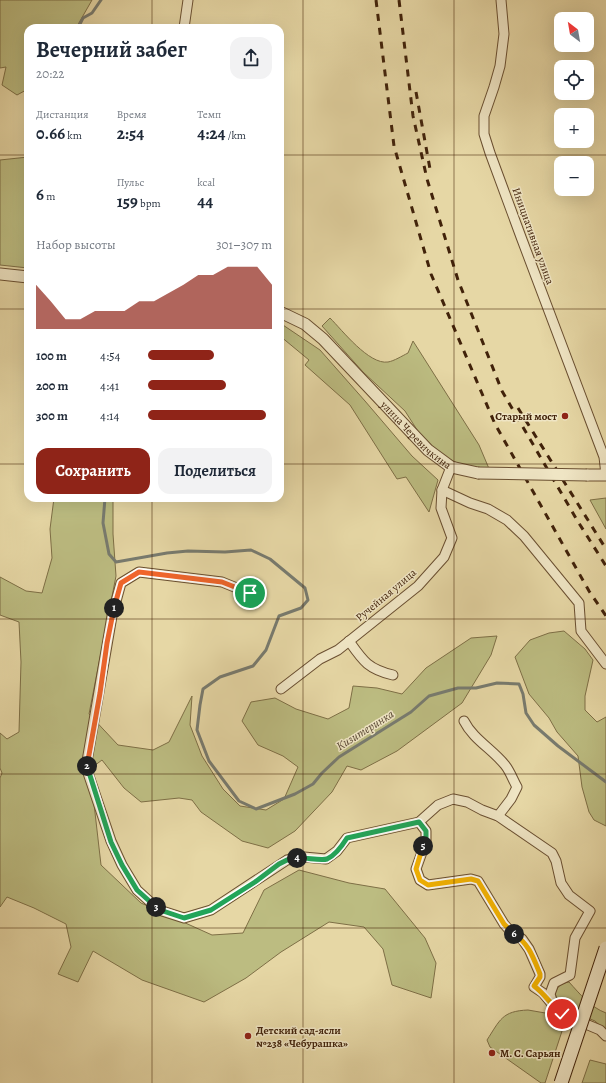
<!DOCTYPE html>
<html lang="ru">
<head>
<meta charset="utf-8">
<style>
	:root { --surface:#fff; --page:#f2f2f3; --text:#1f2937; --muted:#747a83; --accent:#8f2418 }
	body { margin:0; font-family:Alegreya,serif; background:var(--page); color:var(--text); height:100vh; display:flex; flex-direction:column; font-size:15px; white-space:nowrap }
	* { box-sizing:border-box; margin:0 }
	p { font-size:13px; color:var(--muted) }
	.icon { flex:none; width:22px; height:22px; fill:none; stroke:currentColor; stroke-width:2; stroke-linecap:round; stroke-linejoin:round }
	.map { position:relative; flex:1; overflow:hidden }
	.details { position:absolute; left:24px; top:24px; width:260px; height:478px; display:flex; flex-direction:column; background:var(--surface); border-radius:12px; box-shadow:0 4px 16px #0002 }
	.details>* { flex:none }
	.needle { width:26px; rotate:329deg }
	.tools { position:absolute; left:554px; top:12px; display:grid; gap:8px }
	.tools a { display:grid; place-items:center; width:40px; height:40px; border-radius:8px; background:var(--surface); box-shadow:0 4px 16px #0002; font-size:20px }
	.pin { position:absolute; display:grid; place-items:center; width:34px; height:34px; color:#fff; margin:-17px; border:2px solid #fff; border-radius:50%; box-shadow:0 1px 4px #0007 }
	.km { position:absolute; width:20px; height:20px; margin:-10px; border-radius:50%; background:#222; color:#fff; font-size:11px; line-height:20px; text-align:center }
	.round { display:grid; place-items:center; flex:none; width:42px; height:42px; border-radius:12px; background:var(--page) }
	.headline { display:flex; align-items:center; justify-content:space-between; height:68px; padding:0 12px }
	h1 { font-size:22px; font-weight:600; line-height:30px }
	.stats { display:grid; grid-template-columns:repeat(3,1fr); gap:6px; height:68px; padding:4px 12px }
	.stats div { display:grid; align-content:center }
	.stats b { font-size:17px; font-weight:600 }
	.stats small { font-size:11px; font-weight:400 }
	.stats p { font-size:11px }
	.chart { height:112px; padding:8px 12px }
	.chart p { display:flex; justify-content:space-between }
	.chart svg { width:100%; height:72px; margin-top:4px; fill:var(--accent); opacity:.7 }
	.action { display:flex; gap:8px; margin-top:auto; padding:8px 12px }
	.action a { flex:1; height:46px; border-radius:12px; background:var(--accent); color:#fff; font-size:16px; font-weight:600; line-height:46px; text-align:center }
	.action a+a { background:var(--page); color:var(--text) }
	ul { padding:0 12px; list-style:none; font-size:13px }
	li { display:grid; grid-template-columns:64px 48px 1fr; align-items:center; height:30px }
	li i { height:10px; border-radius:5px; background:var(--accent) }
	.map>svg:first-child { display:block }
	.green { fill:#bcbc81; stroke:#7e6f46 }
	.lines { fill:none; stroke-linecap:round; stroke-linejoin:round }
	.stream { stroke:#787b6f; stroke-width:3 }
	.minor-casing { stroke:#6a4f31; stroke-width:11 }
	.tertiary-casing { stroke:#6a4f31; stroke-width:13 }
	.minor { stroke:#efe5c4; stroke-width:9 }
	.tertiary { stroke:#efe5c4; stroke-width:11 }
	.rail { stroke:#41220a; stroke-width:3; stroke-dasharray:7 7; stroke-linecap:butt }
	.tertiary-bridge-casing { stroke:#6a4f31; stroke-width:13; stroke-linecap:butt }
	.secondary-bridge-casing { stroke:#41220a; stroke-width:15; stroke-linecap:butt }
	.tertiary-bridge { stroke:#efe5c4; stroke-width:11 }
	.secondary-bridge { stroke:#efe5c4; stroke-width:13 }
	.split-1-casing { stroke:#fff; stroke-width:8 }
	.split-2-casing { stroke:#fff; stroke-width:8 }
	.split-3-casing { stroke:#fff; stroke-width:8 }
	.split-4-casing { stroke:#fff; stroke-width:8 }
	.split-5-casing { stroke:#fff; stroke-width:8 }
	.split-6-casing { stroke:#fff; stroke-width:8 }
	.split-7-casing { stroke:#fff; stroke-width:8 }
	.split-1 { stroke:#f0652b; stroke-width:5 }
	.split-2 { stroke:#f0652b; stroke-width:5 }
	.split-3 { stroke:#22a559; stroke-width:5 }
	.split-4 { stroke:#22a559; stroke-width:5 }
	.split-5 { stroke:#22a559; stroke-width:5 }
	.split-6 { stroke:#f5b400; stroke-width:5 }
	.split-7 { stroke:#f5b400; stroke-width:5 }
	.grid { fill:none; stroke:#41220a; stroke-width:1; stroke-opacity:0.55 }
	.poi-dot { fill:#8f2418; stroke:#efe5c4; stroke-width:1.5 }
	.labels { text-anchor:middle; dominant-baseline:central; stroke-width:3; stroke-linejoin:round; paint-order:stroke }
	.street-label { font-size:11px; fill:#41220a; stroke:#efe5c4 }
	.poi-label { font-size:11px; font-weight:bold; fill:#41220a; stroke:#efe5c4; text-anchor:start }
	.water-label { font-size:12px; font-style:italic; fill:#584734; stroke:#efe5c4 }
</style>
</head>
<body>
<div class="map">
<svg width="606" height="1083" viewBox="0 0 606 1083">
	<rect width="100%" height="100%" fill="#e6d7a5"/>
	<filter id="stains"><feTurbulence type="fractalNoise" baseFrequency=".005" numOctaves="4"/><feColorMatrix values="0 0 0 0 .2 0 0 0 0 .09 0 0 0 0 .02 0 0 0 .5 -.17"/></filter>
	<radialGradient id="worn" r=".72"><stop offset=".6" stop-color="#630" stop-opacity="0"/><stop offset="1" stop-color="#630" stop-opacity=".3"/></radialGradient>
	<!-- green -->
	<g class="green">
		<polygon points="0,0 92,0 76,28 28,28 28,89 17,95 2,85 6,67 0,68"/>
		<polygon points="28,157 28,268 0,265 0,160"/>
		<path d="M330,318C342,330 369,365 388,362C394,361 402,356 408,353L413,341L479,445L490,471L460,464L442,456L421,436L405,411L363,372L322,326Z"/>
		<polygon points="280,323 320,350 365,401 412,456 438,480 429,512 406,477 397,479 350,405 305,365 309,360 280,336"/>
		<polygon points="54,498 113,498 113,534 116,576 89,714 118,745 153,750 169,742 192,696 190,725 202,756 223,789 240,806 266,810 284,799 298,767 283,756 258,745 242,721 251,702 275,698 296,709 328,719 349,708 353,686 377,688 402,694 426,668 471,638 497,636 491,655 462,703 397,751 361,770 347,766 332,792 295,831 268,848 242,841 201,812 192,800 179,798 141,802 124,788 102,760 90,769 101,865 141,903 212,935 243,933 264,890 299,870 349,883 385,889 425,938 436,963 431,998 392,985 383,949 364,927 329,922 281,952 246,978 204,1002 142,980 93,951 78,982 58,974 71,947 66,924 34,908 7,897 0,907 0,778 2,773 0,768 0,733 7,739 19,732 21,662 19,622 0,615 0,577 26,591 42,593 52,558 50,529"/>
		<polygon points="606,498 606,529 590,500"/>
		<polygon points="564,631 585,649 593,660 585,696 585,710 597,722 606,717 606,826 594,820 589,812 582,787 578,756 557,732 549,718 529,694 515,657 530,640 549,633"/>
		<path d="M569,982C580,994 590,1007 606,1013V1031L595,1021L559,1006L555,993C558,986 561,983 569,982Z"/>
		<path d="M528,1010L551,1014L565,1022L545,1083H541L490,1047L487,1040C500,1020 502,1011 528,1010Z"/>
		<polygon points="590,1060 606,1064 606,1083 582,1083"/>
	</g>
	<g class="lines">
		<!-- stream -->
		<g class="stream">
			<polyline points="78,28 83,18 92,13 101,0"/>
			<polyline points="105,498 103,523 109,554 116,562 167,553 188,551 225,552 251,550 270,559 305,588 308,600 301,608 279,616 266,650 253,666 220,677 203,689 200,705 197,730 209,761 239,801 256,809 295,794 313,784 322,773 339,757 411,712 429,696 458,688 476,688 497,683 519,684 523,694 526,713 534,725 558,746 606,782"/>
		</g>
		<!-- minor casing -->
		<g class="minor-casing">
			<g id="minor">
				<polyline points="501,0 504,34 500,66 494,87 484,116 484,134 490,153 521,237 604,457 606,475"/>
				<polyline points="184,28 188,0"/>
				<polyline points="442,490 470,503 488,509 507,520 524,536 579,603 581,631 606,664"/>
				<polyline points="249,593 222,582 139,572 121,583 112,616 86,767 111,841 122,865 137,890 159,910 184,918 211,910 287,860 304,857 326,859 337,851 347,838 419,822 438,805 453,799 467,802 482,810 498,816 552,853 556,861 561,883 569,895 590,911 575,938 570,975 554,983 550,994 554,1007 562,1014 600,1030 606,1036"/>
				<path d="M349,641C363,661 368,669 393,675"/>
				<polyline points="281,689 320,659 338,650 418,586 444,557 452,538 441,508 442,490 451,467"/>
				<path d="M464,721C473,739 492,749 505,765C510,771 513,780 517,787L511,799L498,816"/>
				<polyline points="419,822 426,831 426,841 416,869 420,880 428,885 471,879 478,881 504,924 511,932 522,939 529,949 540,974 540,977 534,987 543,993 552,1004"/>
			</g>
		</g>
		<!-- tertiary casing -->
		<g class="tertiary-casing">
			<g id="tertiary">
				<polyline points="0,274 28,277"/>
				<path id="s1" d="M280,312L305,324L323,339L428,450L451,467L478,473"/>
				<polyline points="587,475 606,475"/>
			</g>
		</g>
		<!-- minor -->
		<use href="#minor" class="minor"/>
		<!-- tertiary -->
		<use href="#tertiary" class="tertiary"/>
		<!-- rail -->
		<g class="rail">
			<polyline points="376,0 394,146 431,274 495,424 589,591 606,616"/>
			<polyline points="399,0 413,116 427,179 458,280 502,391 577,520 606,566"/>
			<polyline points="416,92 430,169"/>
			<polyline points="518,408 606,549"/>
		</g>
		<!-- tertiary-bridge casing -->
		<g class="tertiary-bridge-casing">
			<polyline id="tertiary-bridge" points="478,473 587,475"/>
		</g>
		<!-- secondary-bridge casing -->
		<g class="secondary-bridge-casing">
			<polyline id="secondary-bridge" points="561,1083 606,948"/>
		</g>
		<!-- tertiary-bridge -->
		<use href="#tertiary-bridge" class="tertiary-bridge"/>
		<!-- secondary-bridge -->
		<use href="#secondary-bridge" class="secondary-bridge"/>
	</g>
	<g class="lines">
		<!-- split-1 casing -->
		<g class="split-1-casing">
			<polyline id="split-1" points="114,608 121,583 139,572 222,582 250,593"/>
		</g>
		<!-- split-2 casing -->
		<g class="split-2-casing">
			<polyline id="split-2" points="87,766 100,693 107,643 114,608"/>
		</g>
		<!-- split-3 casing -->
		<g class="split-3-casing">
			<polyline id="split-3" points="87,766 111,842 122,865 137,890 156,907"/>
		</g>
		<!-- split-4 casing -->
		<g class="split-4-casing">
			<polyline id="split-4" points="156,907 160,910 184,918 211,910 255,882 279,864 287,860 297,858"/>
		</g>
		<!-- split-5 casing -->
		<g class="split-5-casing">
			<path id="split-5" d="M297,858C305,857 320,861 327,859C336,855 342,846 347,838L419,822L426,831V841L423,846"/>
		</g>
		<!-- split-6 casing -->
		<g class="split-6-casing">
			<polyline id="split-6" points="423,846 416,869 420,880 428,885 471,879 478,881 504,924 514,934"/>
		</g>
		<!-- split-7 casing -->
		<g class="split-7-casing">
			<path id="split-7" d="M514,934C529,944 533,957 540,974V977L534,986C545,994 551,1005 562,1014"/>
		</g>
		<!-- split-1 -->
		<use href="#split-1" class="split-1"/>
		<!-- split-2 -->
		<use href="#split-2" class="split-2"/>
		<!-- split-3 -->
		<use href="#split-3" class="split-3"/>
		<!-- split-4 -->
		<use href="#split-4" class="split-4"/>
		<!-- split-5 -->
		<use href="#split-5" class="split-5"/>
		<!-- split-6 -->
		<use href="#split-6" class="split-6"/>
		<!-- split-7 -->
		<use href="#split-7" class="split-7"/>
	</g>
	<!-- grid -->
	<path class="grid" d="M152,0V28M303,0V1083M454,0V1083M0,155H28M280,155H606M0,309H28M280,309H606M0,464H28M280,464H606M152,498V1083M0,619H606M0,774H606M0,928H606"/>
	<!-- markers -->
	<g class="poi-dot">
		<circle cx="565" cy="416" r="4"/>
		<circle cx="248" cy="1036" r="4"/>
		<circle cx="492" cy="1053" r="4"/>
	</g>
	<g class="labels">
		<!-- street labels -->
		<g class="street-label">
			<text transform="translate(533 236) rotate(70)">Инициативная улица</text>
			<text stroke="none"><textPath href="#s1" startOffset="185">улица Черевичкина</textPath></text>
			<text transform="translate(386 595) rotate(-40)">Ручейная улица</text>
		</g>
		<!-- poi labels -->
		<g class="poi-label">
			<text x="557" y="416" text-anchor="end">Старый мост</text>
			<text x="256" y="1030">Детский сад-ясли<tspan x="256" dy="13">№238 «Чебурашка»</tspan></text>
			<text x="500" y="1053">М. С. Сарьян</text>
		</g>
		<!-- water labels -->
		<g class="water-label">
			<text transform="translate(365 730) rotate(-32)">Кизитеринка</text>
		</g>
	</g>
	<rect width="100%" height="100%" filter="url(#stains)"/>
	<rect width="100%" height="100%" fill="url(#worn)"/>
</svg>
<div class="tools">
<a><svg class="needle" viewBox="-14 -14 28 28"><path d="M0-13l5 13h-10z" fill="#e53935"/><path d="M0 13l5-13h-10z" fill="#747a83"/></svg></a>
<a><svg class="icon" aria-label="locate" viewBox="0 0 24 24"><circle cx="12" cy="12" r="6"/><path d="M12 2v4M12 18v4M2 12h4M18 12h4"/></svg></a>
<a>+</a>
<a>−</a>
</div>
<div class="pin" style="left:250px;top:593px;background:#1e9e55"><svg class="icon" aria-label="arrive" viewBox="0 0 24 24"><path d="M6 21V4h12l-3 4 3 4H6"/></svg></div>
<div class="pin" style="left:562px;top:1014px;background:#d93025"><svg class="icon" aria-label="check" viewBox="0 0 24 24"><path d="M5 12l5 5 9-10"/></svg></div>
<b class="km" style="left:114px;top:608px">1</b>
<b class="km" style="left:87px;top:766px">2</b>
<b class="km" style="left:156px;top:907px">3</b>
<b class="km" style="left:297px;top:858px">4</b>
<b class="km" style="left:423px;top:846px">5</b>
<b class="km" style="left:514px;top:934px">6</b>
<section class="details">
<div class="headline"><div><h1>Вечерний забег</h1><p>20:22</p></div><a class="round"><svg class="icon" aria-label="share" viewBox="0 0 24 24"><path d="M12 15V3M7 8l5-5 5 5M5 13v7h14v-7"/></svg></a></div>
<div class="stats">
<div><p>Дистанция</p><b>0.66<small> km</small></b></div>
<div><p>Время</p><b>2:54</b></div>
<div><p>Темп</p><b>4:24<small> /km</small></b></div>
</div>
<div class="stats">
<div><b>6<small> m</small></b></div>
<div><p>Пульс</p><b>159<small> bpm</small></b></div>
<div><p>kcal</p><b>44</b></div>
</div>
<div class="chart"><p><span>Набор высоты</span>301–307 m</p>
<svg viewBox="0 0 160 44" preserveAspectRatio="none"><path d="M0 44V17L10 27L20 38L30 38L40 33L50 33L60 33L70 27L80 27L90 22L100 17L110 11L120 11L130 6L140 6L150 6L160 17V44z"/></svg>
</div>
<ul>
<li><b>100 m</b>4:54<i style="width:53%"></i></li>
<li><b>200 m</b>4:41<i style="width:63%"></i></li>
<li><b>300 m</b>4:14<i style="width:95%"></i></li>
</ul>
<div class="action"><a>Сохранить</a><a>Поделиться</a></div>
</section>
</div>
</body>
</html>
